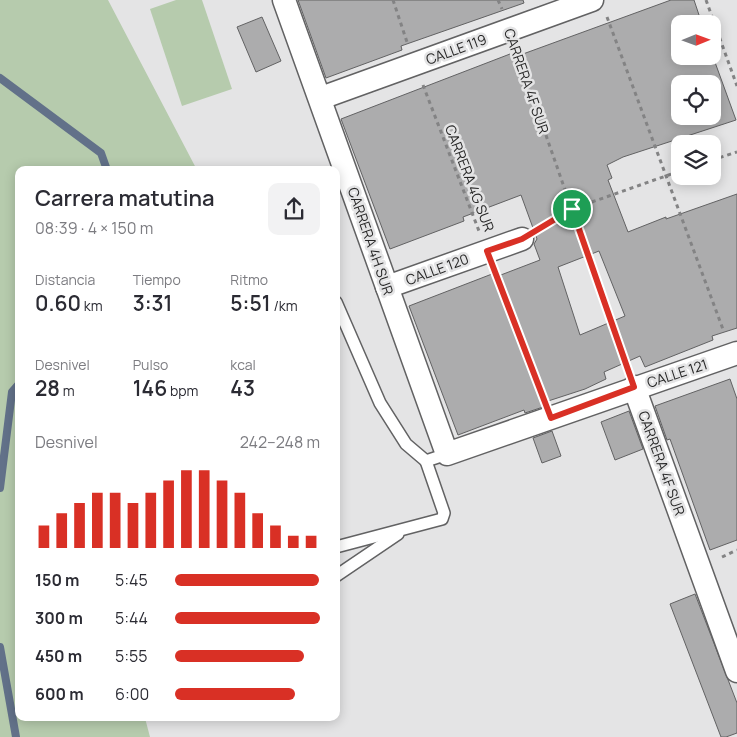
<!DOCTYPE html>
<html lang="es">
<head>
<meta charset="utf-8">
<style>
	:root { --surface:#fff; --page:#f2f2f3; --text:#2b2b33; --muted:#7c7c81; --accent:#d93025 }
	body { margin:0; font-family:Manrope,sans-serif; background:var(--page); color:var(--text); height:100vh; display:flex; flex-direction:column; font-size:19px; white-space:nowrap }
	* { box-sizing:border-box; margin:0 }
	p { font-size:16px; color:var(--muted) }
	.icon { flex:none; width:28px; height:28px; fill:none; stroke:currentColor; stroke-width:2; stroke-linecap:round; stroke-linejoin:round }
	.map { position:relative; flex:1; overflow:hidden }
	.details { position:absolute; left:15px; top:166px; width:325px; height:555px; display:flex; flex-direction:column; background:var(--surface); border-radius:10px; box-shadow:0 2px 12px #0003 }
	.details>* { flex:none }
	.needle { width:32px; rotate:89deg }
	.tools { position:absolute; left:671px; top:15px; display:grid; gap:10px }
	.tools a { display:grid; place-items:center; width:50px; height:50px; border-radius:10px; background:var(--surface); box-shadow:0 2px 12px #0003; font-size:25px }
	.pin { position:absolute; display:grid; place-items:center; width:42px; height:42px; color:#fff; margin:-21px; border:2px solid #fff; border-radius:50%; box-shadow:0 1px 5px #0007 }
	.round { display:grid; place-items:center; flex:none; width:52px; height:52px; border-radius:10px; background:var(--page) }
	.overview { display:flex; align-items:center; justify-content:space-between; height:85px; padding:0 20px }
	h1 { font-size:22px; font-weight:600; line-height:38px }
	.stats { display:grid; grid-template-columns:repeat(3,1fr); gap:8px; height:85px; padding:5px 20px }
	.stats div { display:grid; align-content:center }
	.stats b { font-size:21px; font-weight:600 }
	.stats small { font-size:14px; font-weight:400 }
	.stats p { font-size:14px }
	.chart { height:140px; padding:10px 20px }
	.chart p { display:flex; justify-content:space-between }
	.chart svg { width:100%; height:90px; margin-top:5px; stroke:var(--accent); stroke-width:6 }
	ul { padding:0 20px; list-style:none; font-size:16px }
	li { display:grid; grid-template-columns:80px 60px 1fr; align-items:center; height:38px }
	li i { height:12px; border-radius:6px; background:var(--accent) }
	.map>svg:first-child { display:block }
	.green { fill:#b6cbad }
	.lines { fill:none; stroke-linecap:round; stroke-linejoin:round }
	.stream { stroke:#627189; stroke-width:8 }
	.building { fill:#acacad; stroke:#626263; fill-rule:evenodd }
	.lane-casing { stroke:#626263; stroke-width:14 }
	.street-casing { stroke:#626263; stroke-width:25 }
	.path { stroke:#838384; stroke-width:3; stroke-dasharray:4 4; stroke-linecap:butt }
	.lane { stroke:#fff; stroke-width:11 }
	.street { stroke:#fff; stroke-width:22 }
	.route-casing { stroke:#fff; stroke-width:10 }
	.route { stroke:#d93025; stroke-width:6 }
	.labels { text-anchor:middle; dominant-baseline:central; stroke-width:5; stroke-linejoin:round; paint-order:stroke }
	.street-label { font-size:14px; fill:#272727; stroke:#e4e4e5 }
</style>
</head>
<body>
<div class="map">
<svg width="737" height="737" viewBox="0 0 737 737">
	<rect width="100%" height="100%" fill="#e4e4e5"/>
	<!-- green -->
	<g class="green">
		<polygon points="0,0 108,0 197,170 19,170 19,718 145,718 150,737 0,737"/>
		<polygon points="176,0 202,0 232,89 182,106 150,9"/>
	</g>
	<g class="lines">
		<!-- stream -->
		<g class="stream">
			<polyline points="0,78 101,153 107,170"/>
			<polyline points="0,488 12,392 19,384"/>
			<polyline points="0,647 16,737"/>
		</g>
	</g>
	<!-- building -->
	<g class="building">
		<polygon points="298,0 523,0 524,3 401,46 402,50 326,78"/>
		<path d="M671,0H694L702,24H680V56H712V54L736,120L623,157L607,165L612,178L608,180L628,232L666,217V219L737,194V328L712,336L713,340L645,367L640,356L604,372L606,379L585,389L542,403L543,407L525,413L524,410L458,435L409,306L492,274L493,278L540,260L534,244L537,239L521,195L463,217L464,221L390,249L341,119L510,54L512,58ZM680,84H712V116H680ZM599,251L625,316L580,335L558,267Z"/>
		<polygon points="262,17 281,61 256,72 237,27"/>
		<polygon points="730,379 737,399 737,540 710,550 670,439 667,440 655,406"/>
		<polygon points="629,411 643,449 615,460 601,422"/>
		<polygon points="552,431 561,456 542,463 533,438"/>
		<polygon points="695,594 737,703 737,733 726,737 721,737 670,604"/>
	</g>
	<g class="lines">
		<!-- lane casing -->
		<g class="lane-casing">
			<g id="lane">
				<polyline points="336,302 380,403 406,444 426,461 447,454"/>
				<polyline points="336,547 442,519 444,513 426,461"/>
				<polyline points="336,576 398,534"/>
			</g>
		</g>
		<!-- street casing -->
		<g class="street-casing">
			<g id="street">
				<polyline points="284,0 447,454 737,353"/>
				<polyline points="321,98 592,0"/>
				<polyline points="387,287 522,239"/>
				<polyline points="634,387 737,671"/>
			</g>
		</g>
		<!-- path -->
		<g class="path">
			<polyline points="393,0 407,42"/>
			<polyline points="498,0 502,9"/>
			<polyline points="706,0 737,86"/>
			<polyline points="607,17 724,332"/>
			<polyline points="517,52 626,365"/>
			<polyline points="423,85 479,231"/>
			<polyline points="712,160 737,152"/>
			<polyline points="542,227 572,209 680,171"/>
			<polyline points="496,274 543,397"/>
			<polyline points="722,557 737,550"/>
		</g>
		<!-- lane -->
		<use href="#lane" class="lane"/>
		<!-- street -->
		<use href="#street" class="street"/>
	</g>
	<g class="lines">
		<!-- route casing -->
		<g class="route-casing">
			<polygon id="route" points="572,209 634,387 551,418 487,251 522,239"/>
		</g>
		<!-- route -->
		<use href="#route" class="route"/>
	</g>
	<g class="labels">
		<!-- street labels -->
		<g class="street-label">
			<text transform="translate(456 49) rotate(-20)">CALLE 119</text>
			<text transform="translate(527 81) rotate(71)">CARRERA 4F SUR</text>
			<text transform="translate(470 178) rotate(69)">CARRERA 4G SUR</text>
			<text transform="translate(371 241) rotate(71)">CARRERA 4H SUR</text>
			<text transform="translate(437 269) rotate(-20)">CALLE 120</text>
			<text transform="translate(677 373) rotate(-18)">CALLE 121</text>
			<text transform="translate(662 463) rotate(70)">CARRERA 4F SUR</text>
		</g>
	</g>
</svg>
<div class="tools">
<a><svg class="needle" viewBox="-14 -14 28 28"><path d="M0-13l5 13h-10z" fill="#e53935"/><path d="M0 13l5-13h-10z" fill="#7c7c81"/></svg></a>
<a><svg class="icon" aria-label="locate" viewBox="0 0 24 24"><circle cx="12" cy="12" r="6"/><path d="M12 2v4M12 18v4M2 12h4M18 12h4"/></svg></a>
<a><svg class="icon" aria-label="layers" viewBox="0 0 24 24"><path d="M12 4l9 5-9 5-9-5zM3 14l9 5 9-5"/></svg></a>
</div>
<div class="pin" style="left:572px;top:209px;background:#1e9e55"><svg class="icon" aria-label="arrive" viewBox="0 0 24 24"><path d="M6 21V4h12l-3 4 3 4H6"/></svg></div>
<section class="details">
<div class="overview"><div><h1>Carrera matutina</h1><p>08:39 · 4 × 150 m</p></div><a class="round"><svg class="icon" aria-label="share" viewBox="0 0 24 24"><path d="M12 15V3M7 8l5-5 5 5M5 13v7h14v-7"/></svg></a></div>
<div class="stats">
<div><p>Distancia</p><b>0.60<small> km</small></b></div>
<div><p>Tiempo</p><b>3:31</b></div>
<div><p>Ritmo</p><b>5:51<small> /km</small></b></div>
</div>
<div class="stats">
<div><p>Desnivel</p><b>28<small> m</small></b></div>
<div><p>Pulso</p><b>146<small> bpm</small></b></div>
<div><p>kcal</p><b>43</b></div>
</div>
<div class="chart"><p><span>Desnivel</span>242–248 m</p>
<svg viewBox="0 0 160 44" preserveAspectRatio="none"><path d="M5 44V33M15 44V27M25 44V22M35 44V17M45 44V17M55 44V22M65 44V17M75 44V11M85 44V6M95 44V6M105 44V11M115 44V17M125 44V27M135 44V33M145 44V38M155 44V38"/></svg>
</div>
<ul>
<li><b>150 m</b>5:45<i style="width:99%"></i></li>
<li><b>300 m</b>5:44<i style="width:100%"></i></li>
<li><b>450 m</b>5:55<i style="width:89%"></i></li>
<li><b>600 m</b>6:00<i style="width:83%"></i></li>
</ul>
</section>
</div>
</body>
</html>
